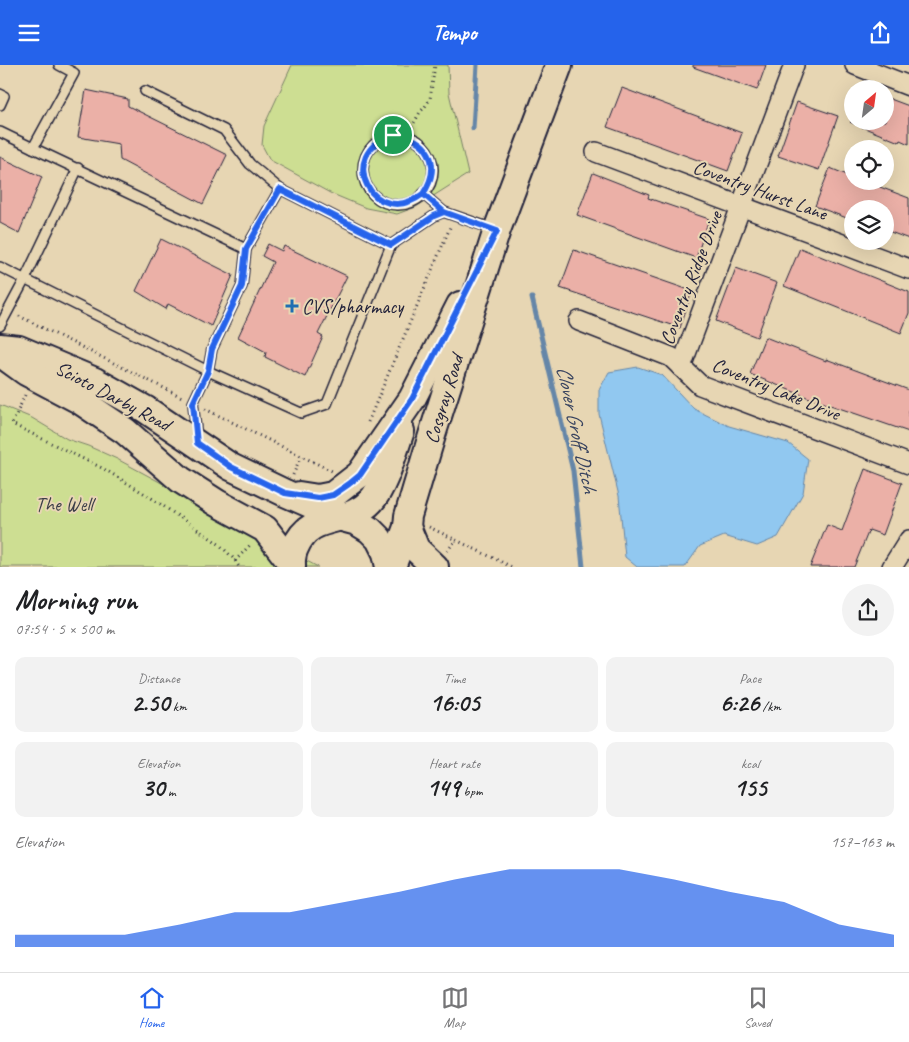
<!DOCTYPE html>
<html lang="en">
<head>
<meta charset="utf-8">
<style>
	:root { --surface:#fff; --page:#f2f2f2; --text:#202124; --muted:#757577; --line:#e0e0e0; --accent:#2563eb }
	body { margin:0; font-family:Caveat,sans-serif; background:var(--page); color:var(--text); height:100vh; display:flex; flex-direction:column; font-size:19px; white-space:nowrap }
	* { box-sizing:border-box; margin:0 }
	p { font-size:16px; color:var(--muted) }
	.icon { flex:none; width:28px; height:28px; fill:none; stroke:currentColor; stroke-width:2; stroke-linecap:round; stroke-linejoin:round }
	.map { position:relative; height:502px; overflow:hidden }
	.panel { display:flex; flex-direction:column; background:var(--surface); flex:1 }
	.panel>* { flex:none }
	.needle { width:32px; rotate:29deg }
	.controls { position:absolute; left:844px; top:15px; display:grid; gap:10px }
	.controls a { display:grid; place-items:center; width:50px; height:50px; border-radius:50%; background:var(--surface); box-shadow:0 5px 20px #0002; font-size:25px }
	.pin { position:absolute; display:grid; place-items:center; width:42px; height:42px; color:#fff; margin:-21px; border:2px solid #fff; border-radius:50%; box-shadow:0 1px 5px #0007 }
	.round { display:grid; place-items:center; flex:none; width:52px; height:52px; border-radius:26px; background:var(--page) }
	.head { display:flex; align-items:center; justify-content:space-between; height:85px; padding:0 15px }
	h1 { font-size:28px; font-weight:600; line-height:38px }
	.figures { display:grid; grid-template-columns:repeat(3,1fr); gap:8px; height:85px; padding:5px 15px }
	.figures div { display:grid; align-content:center; border-radius:10px; background:var(--page); text-align:center }
	.figures b { font-size:25px; font-weight:600 }
	.figures small { font-size:14px; font-weight:400 }
	.figures p { font-size:14px }
	.chart { height:140px; padding:10px 15px }
	.chart p { display:flex; justify-content:space-between }
	.chart svg { width:100%; height:90px; margin-top:5px; fill:var(--accent); opacity:.7 }
	header { display:flex; justify-content:space-between; align-items:center; height:65px; padding:0 15px; background:var(--accent); color:#fff; font-size:22px; font-weight:600 }
	.tabs { display:flex; justify-content:space-around; align-items:center; height:70px; border-top:1px solid var(--line); background:var(--surface); font-size:14px; color:var(--muted) }
	.tabs a { display:grid; justify-items:center; gap:2px }
	.tabs .selected { color:var(--accent) }
	.map>svg:first-child { display:block }
	.green { fill:#cdde92; stroke:#788066 }
	.water { fill:#91c8f0; stroke:#6586a8 }
	.lines { fill:none; stroke-linecap:round; stroke-linejoin:round }
	.stream { stroke:#6586a8; stroke-width:5 }
	.building { fill:#ebb0a7; stroke:#22223b }
	.lane-casing { stroke:#22223b; stroke-width:12 }
	.street-casing { stroke:#22223b; stroke-width:22 }
	.secondary-casing { stroke:#22223b; stroke-width:30 }
	.path { stroke:#22223b; stroke-width:3; stroke-dasharray:1 4; stroke-linecap:butt }
	.lane { stroke:#e7d6b3; stroke-width:9 }
	.street { stroke:#e7d6b3; stroke-width:19 }
	.secondary { stroke:#e7d6b3; stroke-width:26 }
	.route-casing { stroke:#fff; stroke-width:10 }
	.route { stroke:#2563eb; stroke-width:6 }
	.poi-dot { fill:#1f6fb2; stroke:#e7d6b3; stroke-width:2 }
	.labels { text-anchor:middle; dominant-baseline:central; stroke-width:4; stroke-linejoin:round; paint-order:stroke }
	.street-label { font-size:20px; fill:#22223b; stroke:#e7d6b3 }
	.poi-label { font-size:20px; fill:#22223b; stroke:#e7d6b3; text-anchor:start }
	.park-label { font-size:20px; fill:#3c3e48; stroke:#e7d6b3 }
	.water-label { font-size:21px; font-style:italic; fill:#38435f; stroke:#e7d6b3 }
</style>
</head>
<body>
<header><svg class="icon" aria-label="menu" viewBox="0 0 24 24"><path d="M4 6h16M4 12h16M4 18h16"/></svg>Tempo<svg class="icon" aria-label="share" viewBox="0 0 24 24"><path d="M12 15V3M7 8l5-5 5 5M5 13v7h14v-7"/></svg></header>
<div class="map">
<svg width="909" height="502" viewBox="0 0 909 502">
	<rect width="100%" height="100%" fill="#e7d6b3"/>
	<filter id="ink" filterUnits="userSpaceOnUse"><feTurbulence type="fractalNoise" baseFrequency=".02" numOctaves="2"/><feDisplacementMap in="SourceGraphic" scale="10" xChannelSelector="R" yChannelSelector="G"/><feConvolveMatrix kernelMatrix="1 2 1 2 8 2 1 2 1" color-interpolation-filters="sRGB"/></filter>
	<g filter="url(#ink)">
		<!-- green -->
		<g class="green">
			<polygon points="292,0 448,0 449,28 468,109 416,142 397,149 366,143 330,128 270,95 262,80 264,61"/>
			<polygon points="0,340 32,353 67,374 88,381 117,394 318,502 0,502"/>
		</g>
		<!-- water -->
		<polygon class="water" points="638,302 662,310 694,344 729,361 788,378 808,394 803,428 778,472 757,481 724,471 700,481 685,502 637,502 625,492 619,431 599,349 599,325 609,307"/>
		<g class="lines">
			<!-- stream -->
			<g class="stream">
				<polyline points="473,63 477,0"/>
				<polyline points="532,233 573,406 583,502"/>
			</g>
		</g>
		<!-- building -->
		<g class="building">
			<polygon points="693,0 766,0 757,25 693,2"/>
			<polygon points="622,23 742,68 728,106 607,62"/>
			<polygon points="86,25 128,34 128,41 227,90 203,139 120,95 119,79 78,72"/>
			<polygon points="885,32 909,41 909,79 900,75 899,77 850,57 885,56"/>
			<polygon points="797,37 838,51 819,105 778,91"/>
			<polygon points="0,92 42,112 19,168 0,158"/>
			<polygon points="830,103 852,112 852,116 864,116 909,133 909,174 885,165 885,144 852,144 852,155 815,141"/>
			<polygon points="593,108 649,130 648,133 709,154 696,193 577,150"/>
			<polygon points="161,174 233,210 211,261 168,239 166,244 136,226"/>
			<polygon points="268,179 282,186 284,181 347,211 318,269 323,272 305,312 265,292 266,287 238,272 273,197 262,191"/>
			<polygon points="800,183 909,227 909,248 901,268 784,221"/>
			<polygon points="574,185 692,226 680,263 560,223"/>
			<polygon points="736,203 777,218 757,272 716,256"/>
			<polygon points="765,272 826,296 826,294 909,325 909,367 804,331 750,309"/>
			<polygon points="865,404 902,418 883,470 869,465 854,502 810,502 827,460 842,466"/>
		</g>
		<g class="lines">
			<!-- lane casing -->
			<g class="lane-casing">
				<g id="lane">
					<polyline points="59,0 74,8 33,83 246,184"/>
					<polyline points="145,26 224,65 250,99 280,124 391,180"/>
					<polyline points="0,29 4,31 0,40"/>
					<polyline points="0,67 33,83"/>
					<circle cx="398" cy="105" r="35"/>
					<polyline points="423,129 444,147 496,165"/>
					<polyline points="0,202 208,306 301,348 327,339 391,180 434,151 444,147"/>
					<polyline points="0,261 25,214 78,103"/>
					<polyline points="197,374 193,338 208,306 212,284 242,221 246,184 280,124"/>
				</g>
			</g>
			<!-- street casing -->
			<g class="street-casing">
				<g id="street">
					<polyline points="855,0 909,21"/>
					<polyline points="596,87 909,204"/>
					<polyline points="579,256 671,292 700,320 909,399"/>
					<polyline points="681,302 794,0"/>
					<polyline points="892,502 909,475"/>
				</g>
			</g>
			<!-- secondary casing -->
			<g class="secondary-casing">
				<g id="secondary">
					<polyline points="0,282 19,284 95,316 145,344 231,402 285,428 342,453 357,457 370,465 379,474 386,488 389,502"/>
					<polyline points="0,288 26,307 79,335 125,366 181,415 217,438 265,464 292,499 292,502"/>
					<polyline points="299,430 318,433 333,430 360,409 412,334 460,240"/>
					<polyline points="407,462 416,484 435,502"/>
					<path d="M291,502C292,496 292,489 295,483C310,445 347,462 371,436C385,421 394,385 401,366"/>
					<polyline points="392,502 407,462 408,451 433,367 497,165 559,0"/>
				</g>
			</g>
			<!-- path -->
			<g class="path">
				<polyline points="407,71 420,47 424,43 430,34 435,0"/>
				<polyline points="19,251 184,333"/>
				<polyline points="25,330 12,359 104,404 150,432 219,479 234,494 239,502"/>
				<polyline points="205,344 332,406"/>
				<polyline points="368,357 451,160"/>
				<polyline points="293,410 301,391"/>
				<polyline points="429,462 512,502"/>
				<polyline points="447,486 456,475"/>
				<polyline points="235,496 250,480"/>
			</g>
			<!-- lane -->
			<use href="#lane" class="lane"/>
			<!-- street -->
			<use href="#street" class="street"/>
			<!-- secondary -->
			<use href="#secondary" class="secondary"/>
		</g>
	</g>
	<g class="lines" filter="url(#ink)">
		<!-- route casing -->
		<g class="route-casing">
			<path id="route" d="M393,70C428,71 443,99 423,129L444,147L434,151L391,180L280,124L246,184L242,221L212,284L208,306L193,338L197,378L231,402L285,428L318,433L333,430L349,419L360,410L412,334L497,166L444,147L423,129C373,166 334,88 393,70"/>
		</g>
		<!-- route -->
		<use href="#route" class="route"/>
	</g>
	<!-- markers -->
	<path class="poi-dot" d="M289.5 233.5h5v5h5v5h-5v5h-5v-5h-5v-5h5z"/>
	<g class="labels">
		<!-- street labels -->
		<g class="street-label">
			<text transform="translate(760 125) rotate(20)">Coventry Hurst Lane</text>
			<text transform="translate(691 213) rotate(-69)">Coventry Ridge Drive</text>
			<text transform="translate(776 324) rotate(22)">Coventry Lake Drive</text>
			<text transform="translate(113 331) rotate(28)">Scioto Darby Road</text>
			<text transform="translate(444 334) rotate(-73)">Cosgray Road</text>
		</g>
		<!-- poi labels -->
		<g class="poi-label">
			<text x="302" y="241">CVS/pharmacy</text>
		</g>
		<!-- park labels -->
		<g class="park-label">
			<text x="64" y="439">The Well</text>
		</g>
		<!-- water labels -->
		<g class="water-label">
			<text transform="translate(577 364) rotate(78)">Clover Groff Ditch</text>
		</g>
	</g>
</svg>
<div class="controls">
<a><svg class="needle" viewBox="-14 -14 28 28"><path d="M0-13l5 13h-10z" fill="#e53935"/><path d="M0 13l5-13h-10z" fill="#757577"/></svg></a>
<a><svg class="icon" aria-label="locate" viewBox="0 0 24 24"><circle cx="12" cy="12" r="6"/><path d="M12 2v4M12 18v4M2 12h4M18 12h4"/></svg></a>
<a><svg class="icon" aria-label="layers" viewBox="0 0 24 24"><path d="M12 4l9 5-9 5-9-5zM3 14l9 5 9-5"/></svg></a>
</div>
<div class="pin" style="left:393px;top:70px;background:#1e9e55"><svg class="icon" aria-label="arrive" viewBox="0 0 24 24"><path d="M6 21V4h12l-3 4 3 4H6"/></svg></div>
</div>
<section class="panel">
<div class="head"><div><h1>Morning run</h1><p>07:54 · 5 × 500 m</p></div><a class="round"><svg class="icon" aria-label="share" viewBox="0 0 24 24"><path d="M12 15V3M7 8l5-5 5 5M5 13v7h14v-7"/></svg></a></div>
<div class="figures">
<div><p>Distance</p><b>2.50<small> km</small></b></div>
<div><p>Time</p><b>16:05</b></div>
<div><p>Pace</p><b>6:26<small> /km</small></b></div>
</div>
<div class="figures">
<div><p>Elevation</p><b>30<small> m</small></b></div>
<div><p>Heart rate</p><b>149<small> bpm</small></b></div>
<div><p>kcal</p><b>155</b></div>
</div>
<div class="chart"><p><span>Elevation</span>157–163 m</p>
<svg viewBox="0 0 160 44" preserveAspectRatio="none"><path d="M0 44V38L10 38L20 38L30 33L40 27L50 27L60 22L70 17L80 11L90 6L100 6L110 6L120 11L130 17L140 22L150 33L160 38V44z"/></svg>
</div>
</section>
<nav class="tabs">
<a class="selected"><svg class="icon" aria-label="home" viewBox="0 0 24 24"><path d="M3 11l9-7 9 7M6 9v11h12V9"/></svg>Home</a>
<a><svg class="icon" aria-label="map" viewBox="0 0 24 24"><path d="M3 6l6-2 6 2 6-2v14l-6 2-6-2-6 2zM9 4v14M15 6v14"/></svg>Map</a>
<a><svg class="icon" aria-label="saved" viewBox="0 0 24 24"><path d="M7 4h10v16l-5-4-5 4z"/></svg>Saved</a>
</nav>
</body>
</html>
